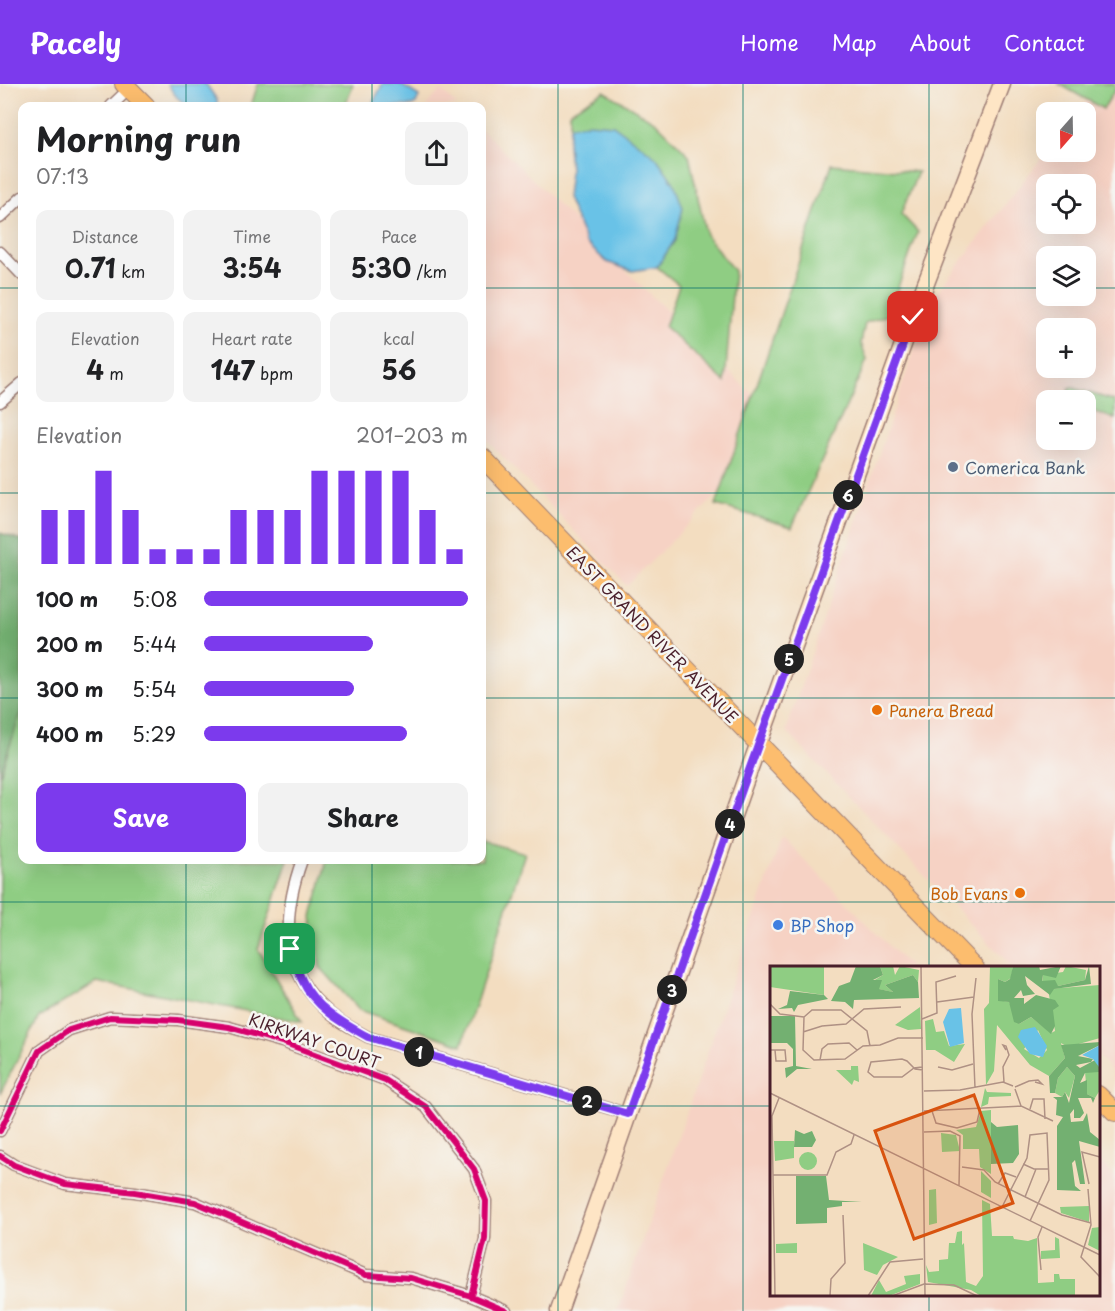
<!DOCTYPE html>
<html lang="en">
<head>
<meta charset="utf-8">
<style>
	:root { --surface:#fff; --page:#f2f2f2; --text:#202124; --muted:#757577; --accent:#7c3aed }
	body { margin:0; font-family:"Playpen Sans",sans-serif; background:var(--page); color:var(--text); height:100vh; display:flex; flex-direction:column; font-size:22px; white-space:nowrap }
	* { box-sizing:border-box; margin:0 }
	p { font-size:20px; color:var(--muted) }
	.icon { flex:none; width:33px; height:33px; fill:none; stroke:currentColor; stroke-width:2; stroke-linecap:round; stroke-linejoin:round }
	.map { position:relative; flex:1; overflow:hidden }
	.details { position:absolute; left:18px; top:18px; width:468px; height:762px; display:flex; flex-direction:column; background:var(--surface); border-radius:12px; box-shadow:0 6px 24px #0002 }
	.details>* { flex:none }
	.needle { width:39px; rotate:200deg }
	.fabs { position:absolute; left:1036px; top:18px; display:grid; gap:12px }
	.fabs a { display:grid; place-items:center; width:60px; height:60px; border-radius:12px; background:var(--surface); box-shadow:0 6px 24px #0002; font-size:30px }
	.pin { position:absolute; display:grid; place-items:center; width:51px; height:51px; color:#fff; margin:-26px; border-radius:12px; box-shadow:0 3px 9px #0006 }
	.km { position:absolute; width:30px; height:30px; margin:-15px; border-radius:50%; background:#222; color:#fff; font-size:16px; line-height:30px; text-align:center }
	.round { display:grid; place-items:center; flex:none; width:63px; height:63px; border-radius:12px; background:var(--page) }
	.overview { display:flex; align-items:center; justify-content:space-between; height:102px; padding:0 18px }
	h1 { font-size:33px; font-weight:700; line-height:45px }
	.metrics { display:grid; grid-template-columns:repeat(3,1fr); gap:9px; height:102px; padding:6px 18px }
	.metrics div { display:grid; align-content:center; border-radius:12px; background:var(--page); text-align:center }
	.metrics b { font-size:26px; font-weight:700 }
	.metrics small { font-size:16px; font-weight:400 }
	.metrics p { font-size:16px }
	.chart { height:168px; padding:12px 18px }
	.chart p { display:flex; justify-content:space-between }
	.chart svg { width:100%; height:108px; margin-top:6px; stroke:var(--accent); stroke-width:6 }
	.cta { display:flex; gap:12px; margin-top:auto; padding:12px 18px }
	.cta a { flex:1; height:69px; border-radius:12px; background:var(--accent); color:#fff; font-size:24px; font-weight:700; line-height:69px; text-align:center }
	.cta a+a { background:var(--page); color:var(--text) }
	ul { padding:0 18px; list-style:none; font-size:20px }
	li { display:grid; grid-template-columns:96px 72px 1fr; align-items:center; height:45px }
	li i { height:15px; border-radius:8px; background:var(--accent) }
	header { display:flex; align-items:center; gap:36px; box-sizing:border-box; height:84px; padding:0 30px; background:var(--accent); color:#fff }
	header strong { font-size:28px }
	nav { display:flex; gap:33px; margin-inline-start:auto; font-size:21px }
	.map>svg:first-child { display:block }
	.built { fill:#f6d2c4; fill-rule:evenodd }
	.green { fill:#8fcd83; stroke:#6c7657; stroke-width:1.5 }
	.forest { fill:#73b071; stroke:#5e684e; stroke-width:1.5 }
	.water { fill:#69c2e7; stroke:#5a7089; stroke-width:1.5 }
	.lines { fill:none; stroke-linecap:round; stroke-linejoin:round }
	.minor-casing { stroke:#9e7e76; stroke-width:13 }
	.secondary-casing { stroke:#9e7e76; stroke-width:19 }
	.primary-casing { stroke:#9e7e76; stroke-width:20 }
	.minor { stroke:#fff; stroke-width:10 }
	.secondary { stroke:#fee5c5; stroke-width:16 }
	.primary { stroke:#fcbd6e; stroke-width:18 }
	.cycleway-casing { stroke:#f6f6f2; stroke-width:10 }
	.cycleway { stroke:#d6006c; stroke-width:6 }
	.route-casing { stroke:#fff; stroke-width:12 }
	.route { stroke:#7c3aed; stroke-width:8 }
	.grid { fill:none; stroke:#0f766e; stroke-width:1.5; stroke-opacity:0.55 }
	.service-dot { fill:#5c6f8a; stroke:#f6f6f2; stroke-width:2 }
	.food-dot { fill:#e8710a; stroke:#f6f6f2; stroke-width:2 }
	.shop-dot { fill:#3f7fe0; stroke:#f6f6f2; stroke-width:2 }
	.labels { text-anchor:middle; dominant-baseline:central; stroke-width:5; stroke-linejoin:round; paint-order:stroke }
	.service-label { font-size:16px; fill:#4e5e75; stroke:#f6f6f2; text-anchor:start }
	.street-label { font-size:16px; fill:#4a1f2b; stroke:#f6f6f2 }
	.food-label { font-size:16px; fill:#c56008; stroke:#f6f6f2; text-anchor:start }
	.shop-label { font-size:16px; fill:#366cbe; stroke:#f6f6f2; text-anchor:start }
	.inset-road { fill:none; stroke:#af9184; stroke-width:1.5 }
	.view { fill:#d8530f; fill-opacity:0.15; stroke:#d8530f; stroke-width:3 }
	.inset-edge { fill:none; stroke:#4a1f2b; stroke-width:3 }
</style>
</head>
<body>
<header>
<strong>Pacely</strong>
<nav><a>Home</a><a>Map</a><a>About</a><a>Contact</a></nav>
</header>
<div class="map">
<svg width="1115" height="1227" viewBox="0 0 1115 1227">
	<rect width="100%" height="100%" fill="#f6f6f2"/>
	<filter id="ink" filterUnits="userSpaceOnUse"><feTurbulence type="fractalNoise" baseFrequency=".0167" numOctaves="2"/><feDisplacementMap in="SourceGraphic" scale="12" xChannelSelector="R" yChannelSelector="G"/><feConvolveMatrix kernelMatrix="1 2 1 2 8 2 1 2 1" color-interpolation-filters="sRGB"/></filter>
	<filter id="wash" filterUnits="userSpaceOnUse"><feTurbulence type="fractalNoise" baseFrequency=".008" numOctaves="4" result="noise"/><feDisplacementMap in="SourceGraphic" scale="24" xChannelSelector="R" yChannelSelector="G"/><feGaussianBlur stdDeviation="1.35" result="paint"/><feColorMatrix in="noise" values="0 0 0 0 0 0 0 0 0 0 0 0 0 0 0 0 0 1.4 0 .05"/><feComposite in="paint" operator="in"/></filter>
	<g filter="url(#wash)">
		<rect width="100%" height="100%" fill="#f3ddc0"/>
		<!-- built -->
		<g class="built">
			<path d="M1100,0H1115V991L1099,973L1098,884L1012,883L786,647L931,216L1047,67L1086,68V28H1077ZM1047,100H1086V140H1047ZM1047,172H1086V212H1047ZM1047,244H1086V284H1047ZM1047,316H1086V356H1047Z"/>
			<polygon points="441,6 457,22 426,22"/>
			<polygon points="482,46 754,312 724,404 627,502 482,351"/>
			<polygon points="782,753 910,883 772,884 772,1210 1098,1210 1099,1076 1115,1093 1115,1227 618,1227"/>
		</g>
		<!-- green -->
		<g class="green">
			<polygon points="258,0 353,0 345,22 251,22"/>
			<polygon points="1059,0 1115,0 1115,6 1103,25"/>
			<polygon points="604,7 656,38 689,71 706,151 734,187 725,298 665,243 679,201 657,183 675,156 588,39 570,42 570,27"/>
			<polygon points="832,80 918,88 901,130 918,148 888,231 865,239 861,259 867,276 792,443 716,421"/>
			<polygon points="1071,303 1115,317 1115,335 1086,325 1086,316 1064,316"/>
			<polygon points="22,625 22,776 288,776 258,865 302,938 97,898 39,933 0,1010 0,691"/>
			<polygon points="482,757 525,769 462,961 359,926 320,883 312,833 327,776 482,776"/>
		</g>
		<!-- forest -->
		<polygon class="forest" points="0,449 22,456 22,625 0,691"/>
		<!-- water -->
		<g class="water">
			<path d="M168,0H206L217,16V22C192,23 181,25 168,0Z"/>
			<polygon points="383,0 400,0 419,12 416,20 412,22 371,22"/>
			<polygon points="588,39 613,41 631,54 656,73 674,99 683,124 675,156 657,183 632,187 607,178 586,159 567,114 570,87 568,59 570,42"/>
		</g>
	</g>
	<g filter="url(#ink)">
		<g class="lines">
			<!-- minor casing -->
			<g class="minor-casing">
				<g id="minor">
					<polyline points="111,22 129,5"/>
					<polyline points="0,134 22,113"/>
					<polyline points="0,168 22,191"/>
					<polyline points="0,318 22,299"/>
					<path d="M302,776C284,826 279,881 322,922C335,936 352,944 368,953L628,1030"/>
					<polyline points="0,1047 39,967 69,946 110,933 178,936 229,943 282,958 385,996 426,1023 474,1085 486,1117 485,1155 471,1212"/>
					<polyline points="0,1072 14,1081 65,1100 135,1108 195,1118 366,1191 411,1194 471,1212 506,1227"/>
				</g>
			</g>
			<!-- secondary casing -->
			<g class="secondary-casing">
				<polyline id="secondary" points="559,1227 743,703 913,233 1002,0"/>
			</g>
			<!-- primary casing -->
			<g class="primary-casing">
				<g id="primary">
					<polyline points="124,0 146,22"/>
					<polyline points="482,373 975,884"/>
					<polyline points="1098,1011 1115,1028"/>
				</g>
			</g>
			<!-- minor -->
			<use href="#minor" class="minor"/>
			<!-- secondary -->
			<use href="#secondary" class="secondary"/>
			<!-- primary -->
			<use href="#primary" class="primary"/>
			<!-- cycleway casing -->
			<g class="cycleway-casing">
				<g id="cycleway">
					<polyline points="0,1047 39,967 69,946 110,933 178,936 229,943 282,958 385,996 426,1023 474,1085 486,1117 485,1155 471,1212"/>
					<polyline points="0,1072 14,1081 65,1100 135,1108 195,1118 366,1191 411,1194 471,1212 506,1227"/>
				</g>
			</g>
			<!-- cycleway -->
			<use href="#cycleway" class="cycleway"/>
		</g>
	</g>
	<g class="lines" filter="url(#ink)">
		<!-- route casing -->
		<g class="route-casing">
			<path id="route" d="M290,865C294,875 297,886 302,896C314,923 343,939 368,953L628,1030L743,703L913,233"/>
		</g>
		<!-- route -->
		<use href="#route" class="route"/>
	</g>
	<!-- grid -->
	<path class="grid" d="M186,0V22M372,0V22M558,0V1227M743,0V1227M929,0V884M0,204H22M482,204H1047M1086,204H1115M0,409H22M482,409H1115M0,614H22M482,614H1115M186,776V1227M372,776V1227M0,818H1115M0,1022H772M1098,1022H1115M929,1210V1227"/>
	<!-- markers -->
	<circle class="service-dot" cx="953" cy="383" r="6"/>
	<g class="food-dot">
		<circle cx="877" cy="626" r="6"/>
		<circle cx="1020" cy="809" r="6"/>
	</g>
	<circle class="shop-dot" cx="778" cy="841" r="6"/>
	<g class="labels">
		<!-- service labels -->
		<g class="service-label">
			<text x="965" y="383">Comerica Bank</text>
		</g>
		<!-- street labels -->
		<g class="street-label">
			<text transform="translate(653 550) rotate(46)">EAST GRAND RIVER AVENUE</text>
			<text transform="translate(315 956) rotate(19)">KIRKWAY COURT</text>
		</g>
		<!-- food labels -->
		<g class="food-label">
			<text x="889" y="626">Panera Bread</text>
			<text x="1008" y="809" text-anchor="end">Bob Evans</text>
		</g>
		<!-- shop labels -->
		<g class="shop-label">
			<text x="790" y="841">BP Shop</text>
		</g>
	</g>
	<!-- overview -->
	<g transform="translate(770 882)">
		<rect width="330" height="330" fill="#f3ddc0"/>
		<path d="M1,0H54V29L0,21ZM110,0H123L125,9L130,0L149,4L148,16L143,9L115,19L123,26L108,23L103,15L113,9ZM220,0H243L241,12L235,16L228,13V34L239,36L249,58L261,51L281,67L285,65L278,23L330,19V72L298,81L291,77L295,92L279,110L260,99L227,59L224,105L216,119L214,43L219,37ZM268,64L277,84L269,92L254,83ZM296,0L316,4L315,14L288,20L272,16L273,9L293,6ZM150,41L151,63L138,64L125,59ZM163,53L166,66L174,65L179,80L195,78L184,96L165,84H156L155,55ZM81,100H88L89,116L84,114L82,119L66,104H81ZM297,101L305,110L299,132L295,126L292,131L285,127L288,112ZM315,106H329L330,124L325,132L317,128ZM215,122L217,126L241,127V130L219,131L218,138L211,141ZM221,144V208L210,201L209,183H193V169L186,164L206,161L211,145ZM171,167L186,169L190,185L172,186ZM4,175H24V192L5,195ZM29 195a9 9 0 1 1 18 0a9 9 0 1 1-18 0ZM211,205L221,215V232L211,226ZM166,223L167,257L159,259V224ZM212,234L220,238L222,270H243L244,273L258,275L267,272L268,317L284,316V308H289L290,313H305V330H211L201,324L158,316L156,299L159,306L169,305V294L178,293L179,277H185L187,266L192,265V279L194,277L196,316L206,320L213,310ZM319,240V256L291,247L290,241ZM330,261V285L318,279L322,262ZM285,271L289,273L290,292L271,293V285L285,284ZM27,277V287H6V278ZM93,277L128,291L113,299L107,309L94,304ZM150,308V318L119,330H101L109,314L116,326L136,318L134,310Z" fill="#8fcd83" fill-rule="evenodd"/>
		<path d="M86,0H110L113,9L103,14H112L109,23L123,26L115,19L143,9L148,16L149,32L84,34L83,43L75,36L61,35L69,20L80,16ZM243,0H269L270,4L291,0L286,12L273,9L272,15L285,14L288,20L315,14L319,0L321,18L284,23L280,29L255,10L257,19L265,28L253,30L251,24L244,32H254V38L266,29L285,34L289,40L283,44L285,60L281,68L261,51L249,58L244,56L239,36L228,35V13L235,16L240,13ZM20,25L54,29L58,33L28,39L24,46L22,42L8,43L17,39ZM0,50H25L26,100L42,103H27L16,112L15,102L23,100V83L17,77H0ZM330,76V79L308,90L323,93L321,96L306,99L310,102L325,94L330,101V117L329,106L315,107L310,117L317,114V128L325,132L323,137L321,132H308L314,147L310,152H304V143L300,148L301,156L313,155L317,147L320,166L330,174V181L309,175L315,218H310L305,194L302,197L305,220L311,225L287,224V160L293,151L286,149L287,134L283,131H292L295,126L299,137L305,110L297,101L288,112L285,127H280L279,110L295,92L291,79ZM221,156L227,161L248,159L249,188L243,197L221,198ZM25,164L34,168L42,165L46,174L42,181H24ZM26,210H56L59,234L92,236H72V240L57,242V257L26,258Z" fill="#73b071"/>
		<path d="M191,42L194,77L180,81L173,56L179,43ZM265,61L277,80L273,91L260,88L248,71L251,64ZM330,79V101H329L323,93L312,89Z" fill="#69c2e7"/>
		<path class="inset-road" d="M151,0L155,330M167,36L204,31M0,38L10,48L34,51M34,51L33,84L44,94L75,93L93,80L110,79L128,72H153M34,51L42,44H71L97,65L100,80M152,53L167,47L166,16L186,10M33,66L52,60L76,58L94,43L131,41M0,84H15L16,95H6L5,84M50,94L52,83L58,78L79,77L87,84M152,101L144,102L132,111H104L98,106L101,96L132,93L137,95L145,103L153,104M168,101L182,104L203,98M234,116L233,101L239,89L236,80L233,79L236,84M245,121L259,115L268,114L272,118L265,116M205,122L202,48L206,12M245,123L251,140L283,155M154,125L190,124L233,116L243,120M0,127L330,289M260,143L263,133H274L275,153M154,145L251,140M162,145L166,157L187,162L207,156L210,143M330,145V165M154,166L180,165L190,170L189,220M253,198L264,203H279M192,201L214,204L225,216L292,249L321,257M3,209H57L66,186L81,178L84,169M228,218L235,207L246,211M319,218L312,186L330,191M318,223L321,259L311,291L330,311M255,231L266,203M232,241L257,192L260,169L277,167L279,214L260,255M271,304L268,271L272,261M5,330L2,150L9,132M60,330L61,313L75,297L73,249M98,330L120,296L153,293M122,330L154,318L184,319L207,330"/>
		<path class="view" d="M204,129L243,237L144,273L105,165Z"/>
		<rect width="330" height="330" class="inset-edge"/>
	</g>
</svg>
<div class="fabs">
<a><svg class="needle" viewBox="-14 -14 28 28"><path d="M0-13l5 13h-10z" fill="#e53935"/><path d="M0 13l5-13h-10z" fill="#757577"/></svg></a>
<a><svg class="icon" aria-label="locate" viewBox="0 0 24 24"><circle cx="12" cy="12" r="6"/><path d="M12 2v4M12 18v4M2 12h4M18 12h4"/></svg></a>
<a><svg class="icon" aria-label="layers" viewBox="0 0 24 24"><path d="M12 4l9 5-9 5-9-5zM3 14l9 5 9-5"/></svg></a>
<a>+</a>
<a>−</a>
</div>
<div class="pin" style="left:290px;top:865px;background:#1e9e55"><svg class="icon" aria-label="arrive" viewBox="0 0 24 24"><path d="M6 21V4h12l-3 4 3 4H6"/></svg></div>
<div class="pin" style="left:913px;top:233px;background:#d93025"><svg class="icon" aria-label="check" viewBox="0 0 24 24"><path d="M5 12l5 5 9-10"/></svg></div>
<b class="km" style="left:419px;top:968px">1</b>
<b class="km" style="left:587px;top:1017px">2</b>
<b class="km" style="left:672px;top:906px">3</b>
<b class="km" style="left:730px;top:740px">4</b>
<b class="km" style="left:789px;top:575px">5</b>
<b class="km" style="left:848px;top:411px">6</b>
<section class="details">
<div class="overview"><div><h1>Morning run</h1><p>07:13</p></div><a class="round"><svg class="icon" aria-label="share" viewBox="0 0 24 24"><path d="M12 15V3M7 8l5-5 5 5M5 13v7h14v-7"/></svg></a></div>
<div class="metrics">
<div><p>Distance</p><b>0.71<small> km</small></b></div>
<div><p>Time</p><b>3:54</b></div>
<div><p>Pace</p><b>5:30<small> /km</small></b></div>
</div>
<div class="metrics">
<div><p>Elevation</p><b>4<small> m</small></b></div>
<div><p>Heart rate</p><b>147<small> bpm</small></b></div>
<div><p>kcal</p><b>56</b></div>
</div>
<div class="chart"><p><span>Elevation</span>201–203 m</p>
<svg viewBox="0 0 160 44" preserveAspectRatio="none"><path d="M5 44V22M15 44V22M25 44V6M35 44V22M45 44V38M55 44V38M65 44V38M75 44V22M85 44V22M95 44V22M105 44V6M115 44V6M125 44V6M135 44V6M145 44V22M155 44V38"/></svg>
</div>
<ul>
<li><b>100 m</b>5:08<i style="width:100%"></i></li>
<li><b>200 m</b>5:44<i style="width:64%"></i></li>
<li><b>300 m</b>5:54<i style="width:57%"></i></li>
<li><b>400 m</b>5:29<i style="width:77%"></i></li>
</ul>
<div class="cta"><a>Save</a><a>Share</a></div>
</section>
</div>
</body>
</html>
